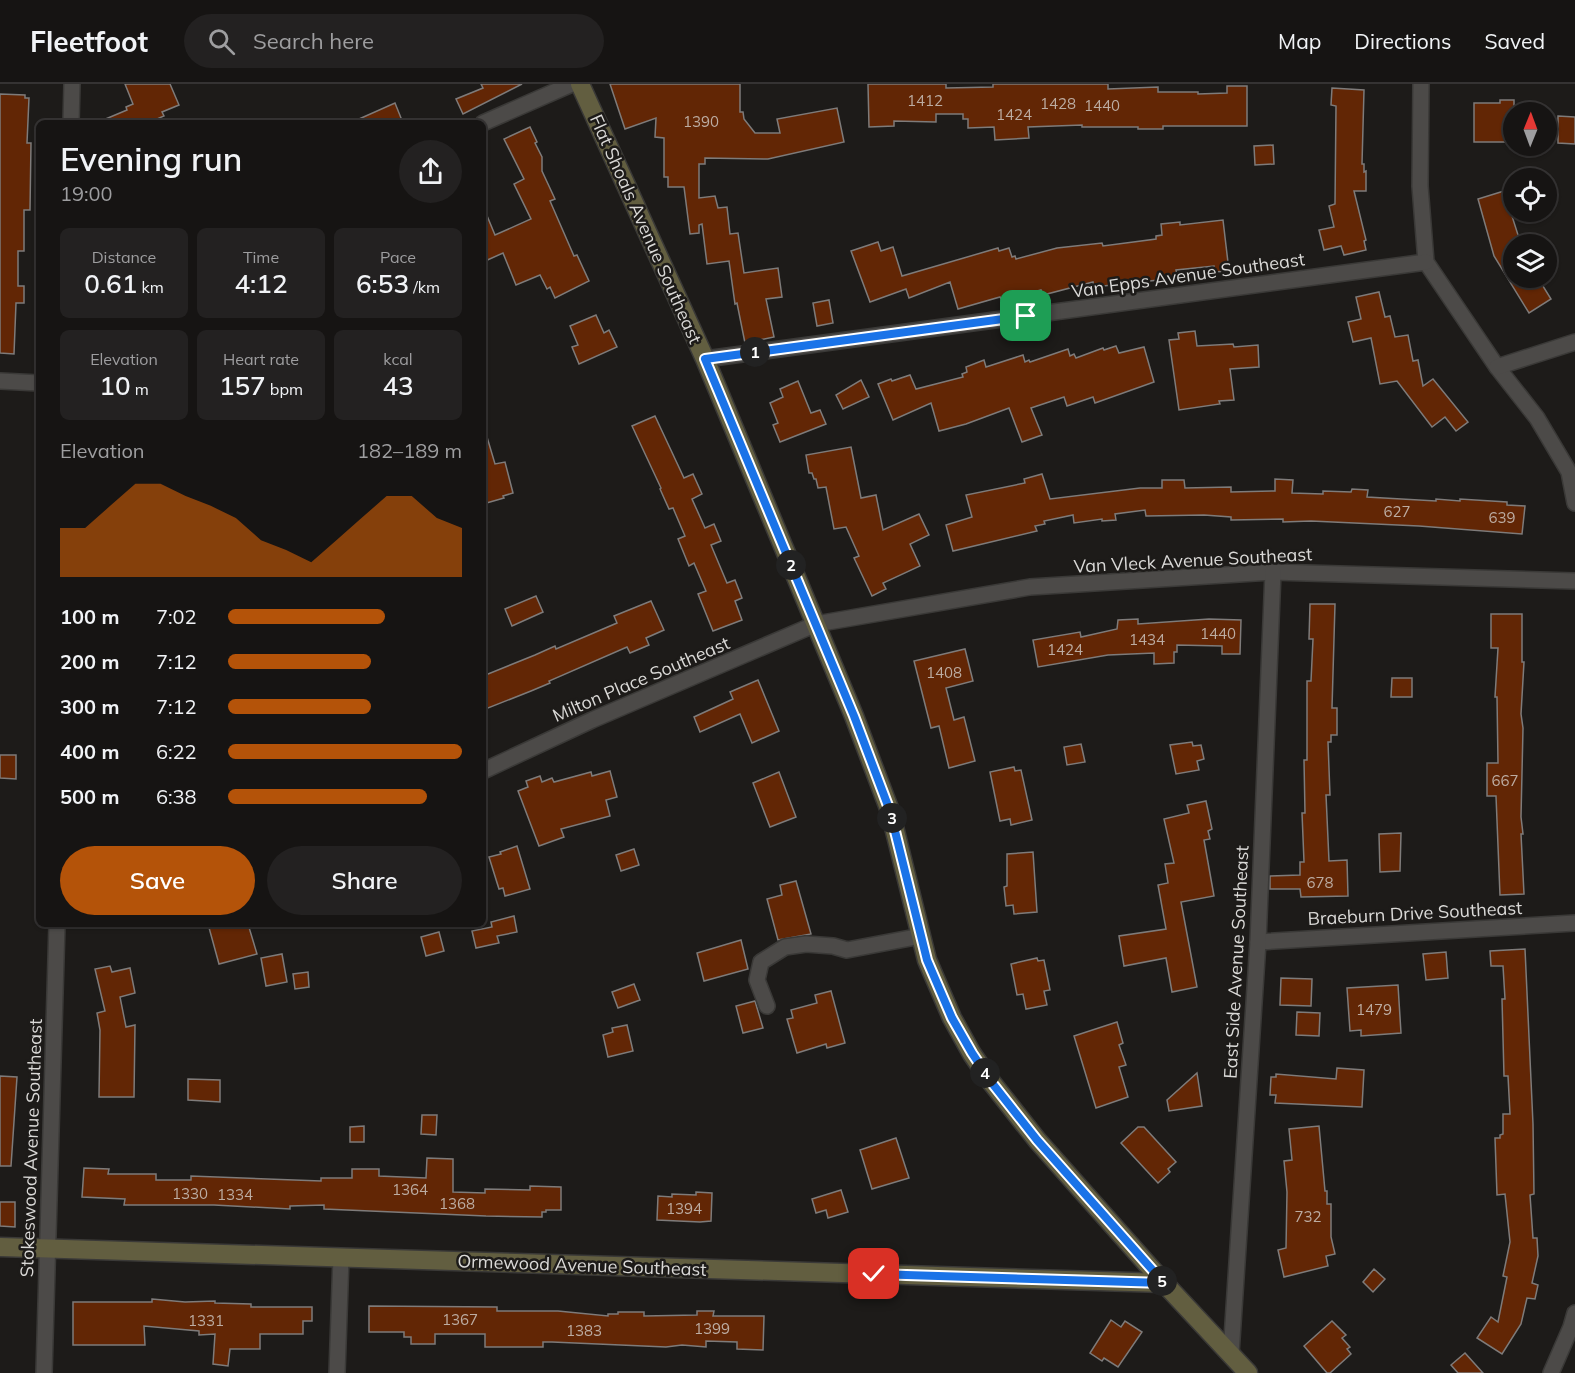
<!DOCTYPE html>
<html lang="en">
<head>
<meta charset="utf-8">
<style>
	:root { --surface:#161413; --page:#232121; --text:#f1f3f6; --muted:#9e9ea0; --line:#353333; --accent:#b45309 }
	body { margin:0; font-family:Mulish,sans-serif; background:var(--page); color:var(--text); height:100vh; display:flex; flex-direction:column; font-size:22px; white-space:nowrap }
	* { box-sizing:border-box; margin:0 }
	p { font-size:20px; color:var(--muted) }
	.icon { flex:none; width:33px; height:33px; fill:none; stroke:currentColor; stroke-width:2; stroke-linecap:round; stroke-linejoin:round }
	.map { position:relative; flex:1; overflow:hidden }
	.side { position:absolute; left:36px; top:36px; width:450px; height:807px; display:flex; flex-direction:column; background:var(--surface); border-radius:9px; box-shadow:0 2px 4px #0004,0 0 0 2px var(--line) }
	.side>* { flex:none }
	.needle { width:39px; rotate:1deg }
	.buttons { position:absolute; left:1503px; top:18px; display:grid; gap:12px }
	.buttons a { display:grid; place-items:center; width:54px; height:54px; border-radius:50%; background:var(--surface); box-shadow:0 2px 4px #0004,0 0 0 2px var(--line); font-size:30px }
	.pin { position:absolute; display:grid; place-items:center; width:51px; height:51px; color:#fff; margin:-26px; border-radius:12px; box-shadow:0 3px 9px #0006 }
	.km { position:absolute; width:30px; height:30px; margin:-15px; border-radius:50%; background:#222; color:#fff; font-size:16px; line-height:30px; text-align:center }
	.round { display:grid; place-items:center; flex:none; width:63px; height:63px; border-radius:32px; background:var(--page) }
	.head { display:flex; align-items:center; justify-content:space-between; height:102px; padding:0 24px }
	h1 { font-size:33px; font-weight:600; line-height:45px }
	.figures { display:grid; grid-template-columns:repeat(3,1fr); gap:9px; height:102px; padding:6px 24px }
	.figures div { display:grid; align-content:center; border-radius:9px; background:var(--page); text-align:center }
	.figures b { font-size:26px; font-weight:600 }
	.figures small { font-size:16px; font-weight:400 }
	.figures p { font-size:16px }
	.chart { height:168px; padding:12px 24px }
	.chart p { display:flex; justify-content:space-between }
	.chart svg { width:100%; height:108px; margin-top:6px; fill:var(--accent); opacity:.7 }
	.primary-button { display:flex; gap:12px; margin-top:auto; padding:12px 24px }
	.primary-button a { flex:1; height:69px; border-radius:36px; background:var(--accent); color:#fff; font-size:24px; font-weight:600; line-height:69px; text-align:center }
	.primary-button a+a { background:var(--page); color:var(--text) }
	ul { padding:0 24px; list-style:none; font-size:20px }
	li { display:grid; grid-template-columns:96px 72px 1fr; align-items:center; height:45px }
	li i { height:15px; border-radius:8px; background:var(--accent) }
	header { display:flex; align-items:center; gap:36px; box-sizing:border-box; height:84px; padding:0 30px; background:var(--surface); border-bottom:2px solid var(--line) }
	header strong { font-size:28px }
	nav { display:flex; gap:33px; margin-inline-start:auto; font-size:21px }
	.search { width:420px; height:54px; background:var(--page); display:flex; align-items:center; gap:15px; box-sizing:border-box; padding:0 21px; border-radius:33px; color:var(--muted); font-size:22px }
	.map>svg:first-child { display:block }
	.building { fill:#622605; stroke:#7e7b7a; stroke-width:1.5 }
	.lines { fill:none; stroke-linecap:round; stroke-linejoin:round }
	.street-casing { stroke:#3a3937; stroke-width:18 }
	.secondary-casing { stroke:#3a3937; stroke-width:21 }
	.street { stroke:#4c4a48; stroke-width:15 }
	.secondary { stroke:#625e40; stroke-width:18 }
	.route-casing { stroke:#fff; stroke-width:12 }
	.route { stroke:#1a73e8; stroke-width:8 }
	.labels { text-anchor:middle; dominant-baseline:central; stroke-width:5; stroke-linejoin:round; paint-order:stroke }
	.number-label { font-size:15px; fill:#bcaca2 }
	.street-label { font-size:18px; fill:#dad9d7; stroke:#1d1b19 }
</style>
</head>
<body>
<header>
<strong>Fleetfoot</strong>
<div class="search"><svg class="icon" aria-label="search" viewBox="0 0 24 24"><circle cx="10" cy="10" r="6"/><path d="M15 15l6 6"/></svg>Search here</div>
<nav><a>Map</a><a>Directions</a><a>Saved</a></nav>
</header>
<div class="map">
<svg width="1575" height="1289" viewBox="0 0 1575 1289">
	<rect width="100%" height="100%" fill="#1d1b19"/>
	<!-- building -->
	<g class="building">
		<polygon points="125,0 170,0 179,21 162,28 164,32 148,39 96,39 127,26 126,23 133,20"/>
		<polygon points="481,0 522,0 463,30 456,15 483,4"/>
		<polygon points="610,0 740,0 740,28 743,28 744,35 755,49 780,49 777,35 837,24 844,58 768,75 705,74 705,80 699,80 699,114 715,112 718,124 727,123 730,150 738,149 744,189 778,184 782,213 766,215 774,253 745,259 737,219 735,220 729,177 707,180 702,140 699,141 699,149 690,150 684,103 668,103 668,93 664,93 664,54 655,53 656,34 625,45"/>
		<polygon points="868,0 946,0 946,4 993,3 993,0 1108,0 1108,5 1158,3 1158,8 1198,8 1198,10 1227,9 1227,2 1247,2 1247,42 1163,42 1163,45 1138,45 1138,43 1082,43 1082,41 1028,43 1029,54 995,56 994,43 968,44 968,35 963,35 963,30 936,30 936,38 894,37 894,42 869,43"/>
		<polygon points="1332,4 1364,6 1362,80 1364,80 1364,88 1366,87 1366,107 1354,107 1366,156 1364,157 1366,166 1344,171 1341,162 1324,166 1319,146 1334,143 1329,122 1335,120 1336,22 1331,21"/>
		<polygon points="0,10 25,11 25,14 29,14 27,59 31,59 30,126 24,126 24,167 18,167 18,202 24,202 24,219 16,219 14,270 0,269"/>
		<polygon points="1500,16 1514,16 1514,36 1508,36 1508,58 1474,58 1474,19 1500,19"/>
		<polygon points="395,19 403,39 350,39"/>
		<polygon points="1558,32 1575,33 1575,60 1558,59"/>
		<polygon points="530,43 537,58 535,59 542,73 542,87 555,115 550,117 574,172 577,171 589,197 555,214 550,203 547,205 540,191 516,201 503,169 483,178 483,122 495,151 531,135 514,100 524,95 504,55"/>
		<polygon points="1273,61 1274,80 1255,81 1254,62"/>
		<polygon points="1504,107 1519,154 1514,156 1514,194 1538,194 1551,215 1529,229 1494,172 1478,115"/>
		<polygon points="1223,136 1229,187 1214,188 1214,182 1176,186 1177,194 1094,203 1093,198 1043,211 1041,206 1002,217 1000,213 958,225 950,198 909,214 906,205 870,218 851,167 878,158 881,167 893,163 902,192 998,164 999,167 1009,164 1012,173 1015,172 1016,175 1057,164 1102,159 1103,162 1156,155 1156,152 1162,151 1161,140 1180,138 1180,141"/>
		<polygon points="1379,208 1385,233 1390,232 1395,253 1408,251 1413,277 1418,276 1423,302 1433,295 1468,338 1456,347 1445,333 1432,343 1397,297 1380,300 1371,254 1353,258 1348,238 1361,235 1356,213"/>
		<polygon points="829,216 833,239 817,242 813,219"/>
		<polygon points="596,231 604,249 609,246 617,263 579,280 572,263 578,261 570,242"/>
		<polygon points="1195,247 1197,262 1233,260 1234,263 1258,261 1259,283 1230,285 1234,316 1219,317 1220,320 1179,326 1169,256 1179,255 1178,249"/>
		<polygon points="1116,262 1119,269 1144,263 1154,298 1095,319 1093,313 1067,322 1064,313 1031,324 1042,351 1022,358 1009,324 966,340 939,347 931,319 893,336 878,300 891,295 892,297 910,291 916,305 963,293 962,290 967,288 966,283 984,276 986,283 1023,271 1025,278 1029,276 1030,278 1068,265 1070,272 1074,270 1076,274 1103,264 1104,266"/>
		<polygon points="861,296 869,313 843,325 836,311"/>
		<polygon points="798,297 811,329 820,326 826,340 780,358 773,341 778,339 770,319 783,313 780,305"/>
		<polygon points="655,332 684,394 693,390 702,410 692,415 705,444 714,440 721,457 711,461 727,499 735,496 742,514 735,517 742,536 713,547 698,510 706,507 694,479 689,482 678,455 685,452 673,424 669,425 660,405 661,404 632,342"/>
		<polygon points="483,353 487,353 495,380 505,378 513,409 503,412 504,414 483,420"/>
		<polygon points="851,363 861,414 876,411 883,446 919,430 929,451 910,460 920,482 883,499 886,505 872,512 854,474 859,472 846,443 834,445 826,403 818,404 816,395 814,395 812,389 809,389 806,371"/>
		<polygon points="1042,390 1050,415 1140,404 1162,404 1162,396 1184,396 1185,404 1231,403 1231,408 1275,407 1275,395 1293,396 1292,409 1323,410 1323,407 1351,408 1352,405 1368,406 1367,413 1436,417 1436,415 1460,417 1460,415 1507,418 1507,421 1525,422 1522,450 1419,442 1311,437 1283,438 1283,435 1231,436 1231,433 1204,431 1146,432 1145,426 1115,430 1116,436 1102,437 1102,435 1074,439 1073,431 1044,437 1045,440 1035,442 1037,447 953,467 946,441 972,433 966,411 1025,399 1024,395"/>
		<polygon points="536,512 543,528 512,542 505,525"/>
		<polygon points="651,517 664,546 646,554 649,561 630,569 627,563 549,597 550,599 531,607 483,626 483,592 535,571 555,562 556,565 617,539 614,532"/>
		<polygon points="1310,520 1335,520 1332,624 1337,624 1337,651 1331,651 1331,658 1328,658 1330,711 1326,711 1329,777 1347,776 1348,812 1301,813 1300,805 1270,805 1270,792 1300,791 1300,778 1304,778 1302,729 1305,729 1304,676 1307,676 1307,597 1311,597 1313,555 1309,555"/>
		<polygon points="1491,530 1522,530 1522,578 1524,578 1521,630 1523,644 1521,733 1523,750 1521,750 1524,810 1500,811 1496,712 1487,712 1487,679 1498,679 1497,613 1495,613 1498,564 1491,564"/>
		<polygon points="1138,535 1138,540 1209,535 1241,536 1240,570 1222,570 1222,562 1177,561 1177,568 1174,568 1174,579 1154,580 1154,569 1108,571 1038,583 1033,556 1080,548 1081,553 1117,545 1118,536"/>
		<polygon points="965,565 973,597 946,604 954,636 964,633 975,677 949,684 939,642 931,644 914,577"/>
		<polygon points="1392,594 1412,594 1412,613 1391,613"/>
		<polygon points="758,596 779,647 752,659 740,630 700,648 694,633 733,615 730,608"/>
		<polygon points="1192,658 1193,662 1201,661 1204,675 1197,677 1199,686 1176,690 1170,661"/>
		<polygon points="1081,660 1085,678 1067,681 1064,663"/>
		<polygon points="0,671 16,671 16,695 0,694"/>
		<polygon points="1014,683 1015,687 1021,686 1032,736 1011,741 1010,735 1000,737 990,688"/>
		<polygon points="610,687 617,713 606,716 610,732 561,745 564,753 539,762 518,707 528,703 526,697 540,692 542,698 552,694 554,698 591,688 592,692"/>
		<polygon points="779,688 796,733 770,743 753,699"/>
		<polygon points="1206,717 1212,745 1208,747 1210,755 1204,756 1214,812 1181,818 1197,903 1172,908 1166,874 1124,882 1119,852 1166,845 1158,801 1168,799 1165,780 1174,779 1164,735 1189,729 1187,721"/>
		<polygon points="1401,749 1400,787 1380,788 1379,750"/>
		<polygon points="517,762 530,805 505,812 503,804 499,805 489,773 501,770 500,768"/>
		<polygon points="634,765 639,781 621,787 616,771"/>
		<polygon points="1033,768 1037,828 1014,830 1013,821 1006,822 1004,803 1007,802 1007,770"/>
		<polygon points="796,797 811,850 778,856 767,815 782,811 780,801"/>
		<polygon points="514,832 517,848 497,852 499,859 476,864 472,847 492,843 491,838"/>
		<polygon points="208,840 248,840 257,870 219,880"/>
		<polygon points="439,848 444,867 426,872 421,853"/>
		<polygon points="741,856 748,885 704,897 697,869"/>
		<polygon points="1525,865 1533,1040 1534,1110 1530,1111 1533,1154 1537,1154 1538,1172 1532,1199 1538,1201 1535,1215 1527,1214 1521,1240 1502,1270 1477,1254 1491,1233 1498,1238 1507,1193 1503,1192 1510,1158 1505,1110 1497,1111 1495,1054 1500,1054 1500,1051 1503,1050 1503,1030 1510,1030 1508,992 1504,992 1502,915 1505,915 1503,882 1491,882 1490,867"/>
		<polygon points="1446,868 1448,894 1426,896 1423,870"/>
		<polygon points="282,870 287,898 266,902 261,874"/>
		<polygon points="1037,874 1038,877 1044,876 1050,906 1044,907 1047,921 1026,925 1023,910 1017,911 1011,880"/>
		<polygon points="110,882 112,888 130,884 135,909 120,913 126,943 135,941 134,1013 99,1013 100,946 97,929 105,927 95,885"/>
		<polygon points="308,888 309,903 295,905 293,890"/>
		<polygon points="1281,894 1312,895 1311,922 1280,921"/>
		<polygon points="634,900 640,916 618,924 612,908"/>
		<polygon points="1398,901 1401,949 1361,952 1361,946 1350,947 1347,904"/>
		<polygon points="831,907 845,959 827,964 826,960 797,969 787,935 793,934 791,926 817,919 815,911"/>
		<polygon points="755,917 763,944 743,949 736,922"/>
		<polygon points="1297,928 1320,929 1319,952 1296,951"/>
		<polygon points="1117,938 1123,959 1119,961 1126,981 1119,983 1128,1013 1096,1024 1074,952"/>
		<polygon points="627,941 633,967 608,973 603,951 613,948 612,944"/>
		<polygon points="1337,984 1364,986 1362,1023 1275,1019 1276,1011 1270,1011 1271,993 1276,993 1276,990 1336,995"/>
		<polygon points="1197,989 1202,1022 1169,1027 1167,1016"/>
		<polygon points="0,992 17,993 11,1082 0,1082"/>
		<polygon points="188,995 220,996 220,1018 188,1016"/>
		<polygon points="422,1031 437,1031 436,1051 421,1050"/>
		<polygon points="364,1042 364,1058 350,1058 350,1043"/>
		<polygon points="1319,1042 1325,1107 1327,1107 1327,1120 1331,1120 1331,1153 1335,1170 1326,1172 1328,1182 1284,1193 1278,1166 1286,1164 1287,1108 1284,1077 1292,1076 1289,1045"/>
		<polygon points="1138,1043 1144,1043 1176,1078 1168,1085 1170,1088 1158,1099 1121,1059"/>
		<polygon points="896,1054 909,1094 872,1105 860,1066"/>
		<polygon points="427,1074 453,1075 453,1108 485,1109 485,1105 530,1106 530,1102 561,1103 561,1126 546,1126 546,1128 542,1128 542,1133 486,1132 324,1125 324,1121 290,1122 290,1125 214,1121 124,1121 125,1115 82,1113 84,1084 109,1085 108,1090 156,1090 156,1096 191,1096 191,1092 321,1097 321,1094 352,1094 352,1085 379,1085 379,1092 426,1094"/>
		<polygon points="841,1106 848,1128 828,1134 826,1126 816,1129 812,1115"/>
		<polygon points="696,1108 712,1109 711,1137 700,1138 657,1136 658,1112 672,1113 672,1110 696,1111"/>
		<polygon points="0,1118 15,1118 15,1143 0,1142"/>
		<polygon points="1374,1185 1385,1195 1373,1208 1363,1198"/>
		<polygon points="152,1215 185,1218 215,1217 215,1219 251,1220 251,1223 312,1223 312,1237 303,1237 303,1250 260,1250 260,1265 230,1265 228,1282 213,1280 215,1250 199,1251 199,1247 144,1242 145,1261 73,1261 73,1218 152,1218"/>
		<polygon points="369,1222 497,1223 497,1227 558,1227 608,1232 608,1230 618,1230 618,1228 644,1228 644,1232 697,1231 697,1227 714,1227 713,1232 764,1232 763,1266 737,1265 737,1258 706,1257 706,1263 682,1261 666,1263 552,1258 543,1258 543,1263 485,1263 485,1250 435,1250 435,1260 411,1260 411,1253 404,1253 404,1248 369,1248"/>
		<polygon points="1111,1236 1121,1243 1125,1237 1142,1248 1118,1283 1104,1274 1102,1277 1090,1269"/>
		<polygon points="1332,1237 1346,1251 1342,1254 1350,1263 1347,1265 1351,1270 1330,1289 1327,1289 1304,1262"/>
		<polygon points="1465,1269 1483,1289 1458,1289 1451,1281"/>
	</g>
	<g class="lines">
		<!-- street casing -->
		<g class="street-casing">
			<g id="street">
				<polyline points="1421,0 1420,102 1426,178 1497,283 1537,334 1569,388 1575,419"/>
				<polyline points="71,39 72,0"/>
				<polyline points="483,39 572,0"/>
				<polyline points="705,275 1426,178"/>
				<polyline points="1497,283 1575,258"/>
				<polyline points="0,297 39,299"/>
				<polyline points="483,687 592,636 816,540 1030,503 1273,488 1575,497"/>
				<polyline points="1258,858 1575,839"/>
				<polyline points="767,922 757,896 761,878 785,863 806,860 833,862 847,866 921,852"/>
				<polyline points="1231,1270 1258,858 1273,488"/>
				<polyline points="44,1289 57,840"/>
				<polyline points="337,1289 341,1173"/>
				<polyline points="1551,1289 1571,1243 1575,1229"/>
			</g>
		</g>
		<!-- secondary casing -->
		<g class="secondary-casing">
			<g id="secondary">
				<polyline points="580,0 705,275 854,632 890,727 927,876 952,934 972,970 992,999 1037,1056 1164,1199 1248,1289"/>
				<polyline points="0,1163 1164,1199"/>
			</g>
		</g>
		<!-- street -->
		<use href="#street" class="street"/>
		<!-- secondary -->
		<use href="#secondary" class="secondary"/>
	</g>
	<g class="lines">
		<!-- route casing -->
		<g class="route-casing">
			<polyline id="route" points="874,1190 1164,1199 1037,1056 992,999 972,969 952,934 927,876 890,727 854,632 705,275 1026,232"/>
		</g>
		<!-- route -->
		<use href="#route" class="route"/>
	</g>
	<g class="labels">
		<!-- number labels -->
		<g class="number-label">
			<text x="925" y="16">1412</text>
			<text x="1058" y="19">1428</text>
			<text x="1102" y="21">1440</text>
			<text x="1014" y="30">1424</text>
			<text x="701" y="37">1390</text>
			<text x="1397" y="427">627</text>
			<text x="1502" y="433">639</text>
			<text x="1218" y="549">1440</text>
			<text x="1147" y="555">1434</text>
			<text x="1065" y="565">1424</text>
			<text x="944" y="588">1408</text>
			<text x="1505" y="696">667</text>
			<text x="1320" y="798">678</text>
			<text x="1374" y="925">1479</text>
			<text x="410" y="1105">1364</text>
			<text x="190" y="1109">1330</text>
			<text x="235" y="1110">1334</text>
			<text x="457" y="1119">1368</text>
			<text x="684" y="1124">1394</text>
			<text x="1308" y="1132">732</text>
			<text x="460" y="1235">1367</text>
			<text x="206" y="1236">1331</text>
			<text x="712" y="1244">1399</text>
			<text x="584" y="1246">1383</text>
		</g>
		<!-- street labels -->
		<g class="street-label">
			<text transform="translate(646 145) rotate(66)">Flat Shoals Avenue Southeast</text>
			<text transform="translate(1188 191) rotate(-8)">Van Epps Avenue Southeast</text>
			<text transform="translate(1193 476) rotate(-3)">Van Vleck Avenue Southeast</text>
			<text transform="translate(641 595) rotate(-23)">Milton Place Southeast</text>
			<text transform="translate(1415 829) rotate(-3)">Braeburn Drive Southeast</text>
			<text transform="translate(1236 878) rotate(-87)">East Side Avenue Southeast</text>
			<text transform="translate(31 1064) rotate(-88)">Stokeswood Avenue Southeast</text>
			<text transform="translate(582 1181) rotate(2)">Ormewood Avenue Southeast</text>
		</g>
	</g>
</svg>
<div class="buttons">
<a><svg class="needle" viewBox="-14 -14 28 28"><path d="M0-13l5 13h-10z" fill="#e53935"/><path d="M0 13l5-13h-10z" fill="#9e9ea0"/></svg></a>
<a><svg class="icon" aria-label="locate" viewBox="0 0 24 24"><circle cx="12" cy="12" r="6"/><path d="M12 2v4M12 18v4M2 12h4M18 12h4"/></svg></a>
<a><svg class="icon" aria-label="layers" viewBox="0 0 24 24"><path d="M12 4l9 5-9 5-9-5zM3 14l9 5 9-5"/></svg></a>
</div>
<div class="pin" style="left:1026px;top:232px;background:#1e9e55"><svg class="icon" aria-label="arrive" viewBox="0 0 24 24"><path d="M6 21V4h12l-3 4 3 4H6"/></svg></div>
<div class="pin" style="left:874px;top:1190px;background:#d93025"><svg class="icon" aria-label="check" viewBox="0 0 24 24"><path d="M5 12l5 5 9-10"/></svg></div>
<b class="km" style="left:755px;top:268px">1</b>
<b class="km" style="left:791px;top:481px">2</b>
<b class="km" style="left:892px;top:734px">3</b>
<b class="km" style="left:985px;top:989px">4</b>
<b class="km" style="left:1162px;top:1197px">5</b>
<section class="side">
<div class="head"><div><h1>Evening run</h1><p>19:00</p></div><a class="round"><svg class="icon" aria-label="share" viewBox="0 0 24 24"><path d="M12 15V3M7 8l5-5 5 5M5 13v7h14v-7"/></svg></a></div>
<div class="figures">
<div><p>Distance</p><b>0.61<small> km</small></b></div>
<div><p>Time</p><b>4:12</b></div>
<div><p>Pace</p><b>6:53<small> /km</small></b></div>
</div>
<div class="figures">
<div><p>Elevation</p><b>10<small> m</small></b></div>
<div><p>Heart rate</p><b>157<small> bpm</small></b></div>
<div><p>kcal</p><b>43</b></div>
</div>
<div class="chart"><p><span>Elevation</span>182–189 m</p>
<svg viewBox="0 0 160 44" preserveAspectRatio="none"><path d="M0 44V24L10 24L20 15L30 6L40 6L50 11L60 15L70 20L80 29L90 33L100 38L110 29L120 20L130 11L140 11L150 20L160 24V44z"/></svg>
</div>
<ul>
<li><b>100 m</b>7:02<i style="width:67%"></i></li>
<li><b>200 m</b>7:12<i style="width:61%"></i></li>
<li><b>300 m</b>7:12<i style="width:61%"></i></li>
<li><b>400 m</b>6:22<i style="width:100%"></i></li>
<li><b>500 m</b>6:38<i style="width:85%"></i></li>
</ul>
<div class="primary-button"><a>Save</a><a>Share</a></div>
</section>
</div>
</body>
</html>
